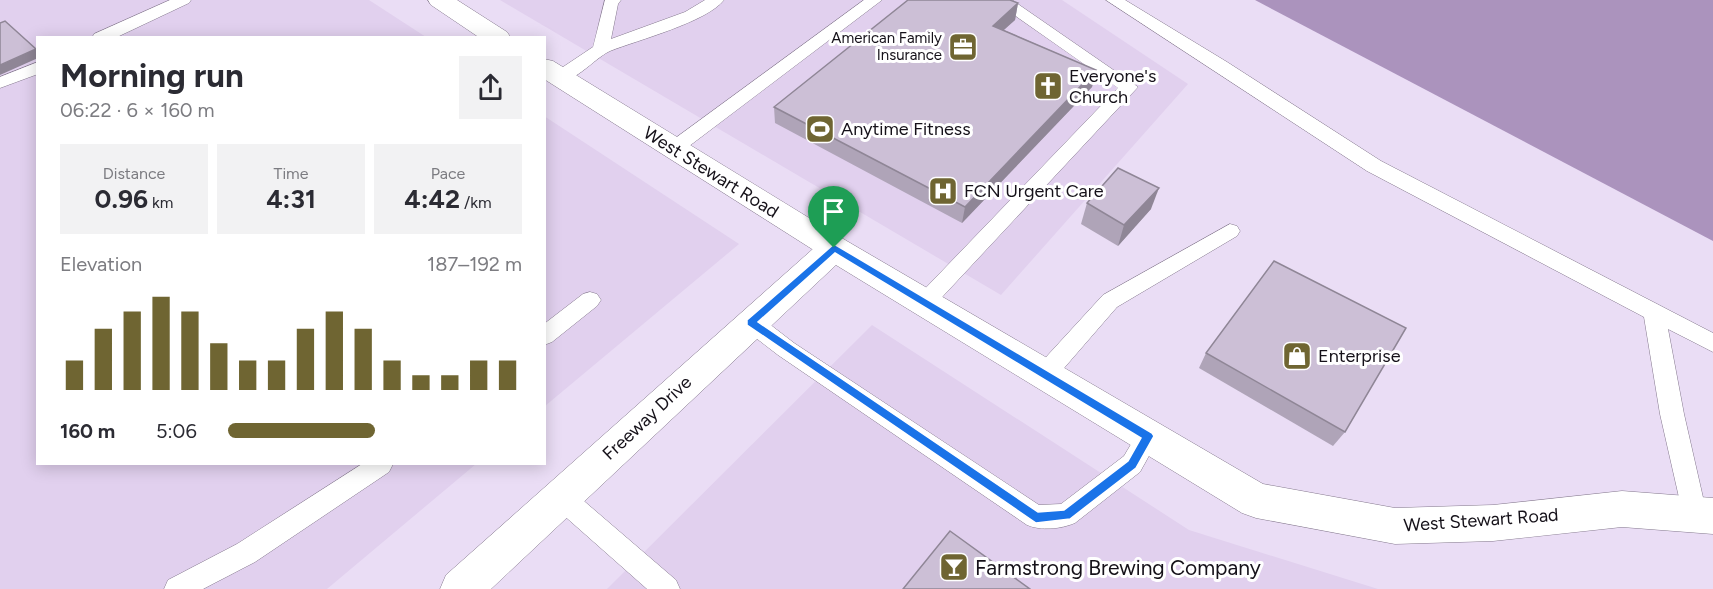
<!DOCTYPE html>
<html lang="en">
<head>
<meta charset="utf-8">
<style>
	:root { --surface:#fff; --page:#f2f2f3; --text:#2b2b33; --muted:#7c7c81; --accent:#6f6532 }
	body { margin:0; font-family:Figtree,sans-serif; background:var(--page); color:var(--text); height:100vh; display:flex; flex-direction:column; font-size:22px; white-space:nowrap }
	* { box-sizing:border-box; margin:0 }
	p { font-size:20px; color:var(--muted) }
	.icon { flex:none; width:33px; height:33px; fill:none; stroke:currentColor; stroke-width:2; stroke-linecap:round; stroke-linejoin:round }
	.map { position:relative; flex:1; overflow:hidden }
	.sheet { position:absolute; left:36px; top:36px; width:510px; height:429px; display:flex; flex-direction:column; background:var(--surface); border-radius:0px; box-shadow:0 3px 15px #0003 }
	.sheet>* { flex:none }
	.pin { position:absolute; display:grid; place-items:center; width:51px; height:51px; color:#fff; margin:-62px -26px; border-radius:50% 50% 50% 0; rotate:-45deg; box-shadow:0 0 6px #0007 }
	.pin .icon { rotate:45deg }
	.round { display:grid; place-items:center; flex:none; width:63px; height:63px; border-radius:0px; background:var(--page) }
	.overview { display:flex; align-items:center; justify-content:space-between; height:102px; padding:0 24px }
	h1 { font-size:33px; font-weight:700; line-height:45px }
	.metrics { display:grid; grid-template-columns:repeat(3,1fr); gap:9px; height:102px; padding:6px 24px }
	.metrics div { display:grid; align-content:center; border-radius:0px; background:var(--page); text-align:center }
	.metrics b { font-size:26px; font-weight:700 }
	.metrics small { font-size:16px; font-weight:400 }
	.metrics p { font-size:16px }
	.chart { height:168px; padding:12px 24px }
	.chart p { display:flex; justify-content:space-between }
	.chart svg { width:100%; height:108px; margin-top:6px; stroke:var(--accent); stroke-width:6 }
	ul { padding:0 24px; list-style:none; font-size:20px }
	li { display:grid; grid-template-columns:96px 72px 1fr; align-items:center; height:45px }
	li i { height:15px; border-radius:8px; background:var(--accent) }
	.map>svg:first-child { display:block }
	.built { fill:#e1d0ee }
	.water { fill:#ab93bd }
	.lines { fill:none; stroke-linecap:round; stroke-linejoin:round }
	.service-casing { stroke:#84788d; stroke-width:1 }
	.minor-casing { stroke:#84788d; stroke-width:1 }
	.tertiary-casing { stroke:#84788d; stroke-width:1 }
	.service { fill:#fff; fill-rule:evenodd }
	.minor { fill:#fff; fill-rule:evenodd }
	.tertiary { fill:#fff; fill-rule:evenodd }
	.wall { fill:#afa4b8 }
	.shaded-wall { fill:#8f8696 }
	.building { fill:#ccbfd6; stroke:#8f8696; stroke-width:1.5 }
	.route { fill:#1a73e8; stroke:#fff; stroke-width:1.5; fill-rule:evenodd }
	.labels { text-anchor:middle; dominant-baseline:central; stroke-width:6; stroke-linejoin:round; paint-order:stroke }
	.far-poi-label { font-size:15px; fill:#151119; stroke:#fff; text-anchor:end }
	.poi-label { font-size:18px; fill:#151119; stroke:#fff; text-anchor:start }
	.street-label { font-size:18px; fill:#151119; stroke:#fff }
	.near-poi-label { font-size:21px; fill:#151119; stroke:#fff; text-anchor:start }
</style>
</head>
<body>
<div class="map">
<svg width="1713" height="589" viewBox="0 0 1713 589">
	<rect width="100%" height="100%" fill="#eaddf5"/>
	<!-- built -->
	<g class="built">
		<polygon points="0,0 369,0 426,37 38,38 38,464 476,464 327,589 0,589"/>
		<polygon points="500,0 1062,0 1188,84 1001,295"/>
		<polygon points="544,116 739,244 545,406 544,406"/>
		<polygon points="872,325 1189,530 1378,589 607,589"/>
	</g>
	<!-- water -->
	<polygon class="water" points="1255,0 1713,0 1713,241"/>
	<g class="lines">
		<!-- service casing -->
		<g class="service-casing">
			<g id="service">
				<polygon points="170,0 191,0 189,3 115,38 92,38 94,34"/>
				<path d="M605,0H621L618,4L611,39L685,12L705,0H724C707,22 638,40 610,51C593,59 573,86 554,81L551,77L554,73L593,47Z"/>
				<polygon points="864,0 882,0 680,153 673,155 666,153 664,149 666,145"/>
				<polygon points="993,0 1012,0 1138,87 931,309 924,311 917,309 913,303 917,297 1118,88"/>
				<polygon points="1106,0 1125,0 1227,62 1381,161 1713,333 1713,352 1668,329 1684,414 1707,515 1704,523 1695,527 1686,523 1683,515 1660,414 1644,317 1367,171"/>
				<polygon points="38,62 38,74 0,88 0,77"/>
				<polygon points="1230,224 1237,226 1240,231 1237,236 1117,307 1052,382 1044,384 1036,382 1033,375 1036,368 1103,295"/>
				<polygon points="590,292 597,294 601,300 597,306 552,342 544,345 544,324 583,294"/>
				<path d="M751,313L759,316L794,343L1039,505L1061,504L1124,456L1140,429L1148,426L1156,429L1160,436L1140,472L1075,523C1061,529 1041,531 1027,525L778,355L743,328L740,322L743,316Z"/>
				<polygon points="362,464 393,464 389,472 255,562 203,589 164,589 168,580 237,544"/>
				<polygon points="561,486 570,489 676,580 680,589 647,589 552,505 549,497 552,489"/>
			</g>
		</g>
		<!-- minor casing -->
		<g class="minor-casing">
			<g id="minor">
				<polygon points="428,0 457,0 507,32 511,38 480,38 431,5"/>
				<polygon points="544,59 553,61 845,240 850,248 845,256 834,260 823,256 544,79"/>
			</g>
		</g>
		<!-- tertiary casing -->
		<g class="tertiary-casing">
			<polygon id="tertiary" points="834,236 845,240 1263,484 1395,508 1493,505 1622,491 1713,498 1713,534 1622,527 1493,541 1395,544 1256,518 1242,513 836,265 491,589 440,589 446,575 823,240"/>
		</g>
		<!-- service -->
		<use href="#service" class="service"/>
		<!-- minor -->
		<use href="#minor" class="minor"/>
		<!-- tertiary -->
		<use href="#tertiary" class="tertiary"/>
	</g>
	<!-- wall -->
	<g class="wall">
		<polygon points="1018,3 1015,20 1004,30 1096,70 1092,87 962,223 775,123 774,107"/>
		<polygon points="1087,203 1151,209 1118,246 1081,224"/>
		<polygon points="1206,353 1345,432 1333,446 1199,368"/>
	</g>
	<!-- shaded-wall -->
	<g class="shaded-wall">
		<polygon points="1018,3 1015,20 990,42 993,26"/>
		<polygon points="36,49 38,51 38,58 0,75 0,65"/>
		<polygon points="1096,70 1092,87 962,223 965,207"/>
		<polygon points="1159,188 1151,209 1118,246 1124,225"/>
	</g>
	<!-- building -->
	<g class="building">
		<polygon points="908,0 1010,0 1018,3 993,26 1096,70 965,207 774,107"/>
		<polygon points="5,21 36,49 0,65 0,23"/>
		<polygon points="1118,168 1159,188 1124,225 1087,203"/>
		<polygon points="1274,261 1406,328 1345,432 1206,353"/>
		<polygon points="950,531 1030,589 903,589"/>
	</g>
	<!-- route -->
	<path class="route" d="M834,244L1152,433L1154,436L1136,468L1070,519L1036,523L747,325V320ZM835,253L1141,438L1128,461L1064,510L1038,512L758,322Z"/>
	<!-- icons -->
	<defs>
		<g id="office-square" transform="scale(1.5)"><rect x="-9" y="-9" width="18" height="18" rx="4" fill="#6f6532" stroke="#fff"/><path d="M-6-3h4V-5.5h4V-3h4V5H-6ZM-1-4.5V-3h2v-1.5ZM-6 0V1H6V0Z" fill="#fff"/></g>
		<g id="church-square" transform="scale(1.5)"><rect x="-9" y="-9" width="18" height="18" rx="4" fill="#6f6532" stroke="#fff"/><path d="M-1.2-6h2.4v3.5h3.3v2.4h-3.3V6h-2.4V-.1h-3.3v-2.4h3.3Z" fill="#fff"/></g>
		<g id="stadium-square" transform="scale(1.5)"><rect x="-9" y="-9" width="18" height="18" rx="4" fill="#6f6532" stroke="#fff"/><path d="M0-5a6.5 5 0 1 0 0 10a6.5 5 0 1 0 0-10ZM-3.5-1.8h7v3.6h-7Z" fill="#fff"/></g>
		<g id="hospital-square" transform="scale(1.5)"><rect x="-9" y="-9" width="18" height="18" rx="4" fill="#6f6532" stroke="#fff"/><path d="M-5-5h3v3.5h4V-5h3V5h-3V1.5h-4V5h-3Z" fill="#fff"/></g>
		<g id="shop-square" transform="scale(1.5)"><rect x="-9" y="-9" width="18" height="18" rx="4" fill="#6f6532" stroke="#fff"/><path d="M-5-2.5h2.3a2.7 3.5 0 0 1 5.4 0H5L5.5 6h-11ZM-1.5-2.5h3a1.5 2.3 0 0 0-3 0Z" fill="#fff"/></g>
		<g id="bar-square" transform="scale(1.5)"><rect x="-9" y="-9" width="18" height="18" rx="4" fill="#6f6532" stroke="#fff"/><path d="M-6-5H6L.8 .8V4.5H3.5V6h-7V4.5H-.8V.8Z" fill="#fff"/></g>
	</defs>
	<g fill-rule="evenodd">
		<use href="#office-square" x="963" y="47"/>
		<use href="#church-square" x="1048" y="86"/>
		<use href="#stadium-square" x="820" y="129"/>
		<use href="#hospital-square" x="943" y="191"/>
		<use href="#shop-square" x="1297" y="356"/>
		<use href="#bar-square" x="954" y="567"/>
	</g>
	<g class="labels">
		<!-- far-poi labels -->
		<g class="far-poi-label">
			<text x="942" y="38">American Family<tspan x="942" dy="17">Insurance</tspan></text>
		</g>
		<!-- poi labels -->
		<g class="poi-label">
			<text x="1069" y="76">Everyone's<tspan x="1069" dy="21">Church</tspan></text>
			<text x="841" y="129">Anytime Fitness</text>
			<text x="964" y="191">FCN Urgent Care</text>
			<text x="1318" y="356">Enterprise</text>
		</g>
		<!-- street labels -->
		<g class="street-label">
			<text transform="translate(711 172) rotate(32)">West Stewart Road</text>
			<text transform="translate(647 418) rotate(-43)">Freeway Drive</text>
			<text transform="translate(1481 520) rotate(-4)">West Stewart Road</text>
		</g>
		<!-- near-poi labels -->
		<g class="near-poi-label">
			<text x="975" y="567">Farmstrong Brewing Company</text>
		</g>
	</g>
</svg>
<div class="pin" style="left:834px;top:248px;background:#1e9e55"><svg class="icon" aria-label="arrive" viewBox="0 0 24 24"><path d="M6 21V4h12l-3 4 3 4H6"/></svg></div>
<section class="sheet">
<div class="overview"><div><h1>Morning run</h1><p>06:22 · 6 × 160 m</p></div><a class="round"><svg class="icon" aria-label="share" viewBox="0 0 24 24"><path d="M12 15V3M7 8l5-5 5 5M5 13v7h14v-7"/></svg></a></div>
<div class="metrics">
<div><p>Distance</p><b>0.96<small> km</small></b></div>
<div><p>Time</p><b>4:31</b></div>
<div><p>Pace</p><b>4:42<small> /km</small></b></div>
</div>
<div class="chart"><p><span>Elevation</span>187–192 m</p>
<svg viewBox="0 0 160 44" preserveAspectRatio="none"><path d="M5 44V32M15 44V19M25 44V12M35 44V6M45 44V12M55 44V25M65 44V32M75 44V32M85 44V19M95 44V12M105 44V19M115 44V32M125 44V38M135 44V38M145 44V32M155 44V32"/></svg>
</div>
<ul>
<li><b>160 m</b>5:06<i style="width:50%"></i></li>
</ul>
</section>
</div>
</body>
</html>
